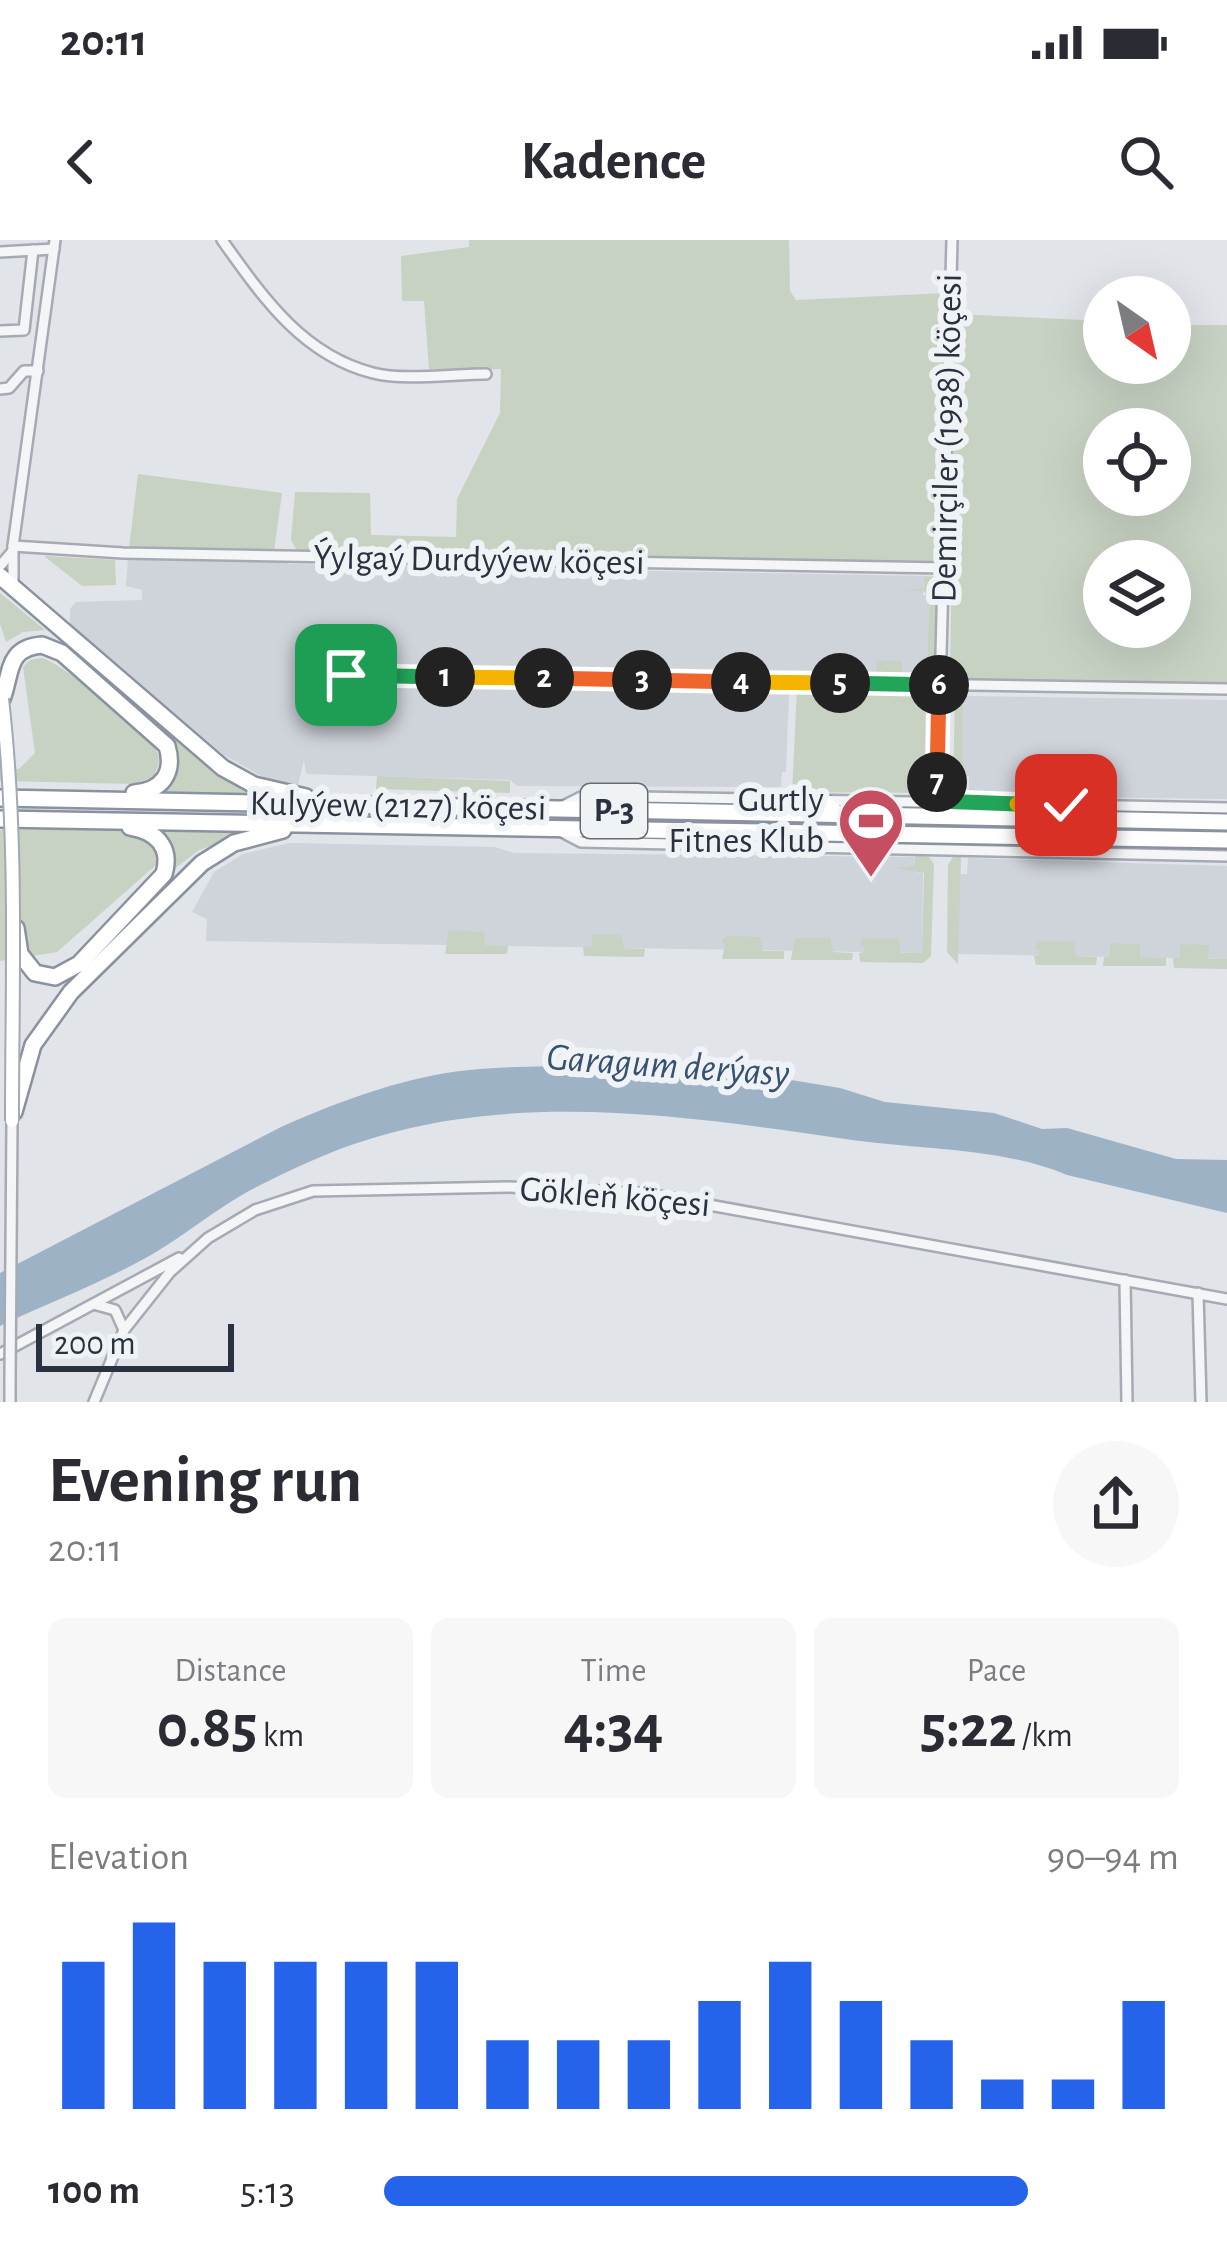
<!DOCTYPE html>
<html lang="en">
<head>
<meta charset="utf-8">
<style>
	:root { --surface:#fff; --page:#f7f7f7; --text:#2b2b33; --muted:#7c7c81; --accent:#2563eb }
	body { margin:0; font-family:"Alegreya Sans",sans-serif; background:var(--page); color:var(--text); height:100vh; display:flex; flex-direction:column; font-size:45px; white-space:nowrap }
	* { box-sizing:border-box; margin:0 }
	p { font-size:39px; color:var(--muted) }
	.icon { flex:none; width:66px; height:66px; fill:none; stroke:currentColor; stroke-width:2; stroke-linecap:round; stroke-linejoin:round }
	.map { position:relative; height:1162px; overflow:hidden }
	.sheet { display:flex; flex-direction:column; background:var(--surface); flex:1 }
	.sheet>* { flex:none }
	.needle { width:78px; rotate:146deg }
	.fabs { position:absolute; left:1083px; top:36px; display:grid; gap:24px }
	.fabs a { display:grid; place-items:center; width:108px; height:108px; border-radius:50%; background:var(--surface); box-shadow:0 12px 48px #0002; font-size:60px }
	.scale { position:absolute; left:36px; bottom:30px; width:198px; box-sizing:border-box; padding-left:12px; border:6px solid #2a323f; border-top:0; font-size:33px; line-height:42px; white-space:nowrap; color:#2a323f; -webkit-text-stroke:9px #f0f3f6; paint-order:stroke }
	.pin { position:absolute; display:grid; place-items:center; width:102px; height:102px; color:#fff; margin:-51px; border-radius:24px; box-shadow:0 6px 18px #0006 }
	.km { position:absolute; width:60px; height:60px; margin:-30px; border-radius:50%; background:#222; color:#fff; font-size:33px; line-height:60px; text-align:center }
	.round { display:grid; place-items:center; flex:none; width:126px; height:126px; border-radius:63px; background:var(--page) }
	.headline { display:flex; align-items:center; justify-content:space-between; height:204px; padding:0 48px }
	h1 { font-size:66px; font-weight:600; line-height:90px }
	.figures { display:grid; grid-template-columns:repeat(3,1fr); gap:18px; height:204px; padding:12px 48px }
	.figures div { display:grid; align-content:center; border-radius:18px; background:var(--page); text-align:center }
	.figures b { font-size:60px; font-weight:600 }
	.figures small { font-size:33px; font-weight:400 }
	.figures p { font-size:33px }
	.chart { height:336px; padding:24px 48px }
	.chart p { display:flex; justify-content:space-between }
	.chart svg { width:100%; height:216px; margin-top:12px; stroke:var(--accent); stroke-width:6 }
	ul { padding:0 48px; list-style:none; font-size:39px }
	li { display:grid; grid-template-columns:192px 144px 1fr; align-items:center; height:90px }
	li i { height:30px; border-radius:15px; background:var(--accent) }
	.status { display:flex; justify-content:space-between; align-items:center; height:84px; padding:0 60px; background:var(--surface); direction:ltr }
	.status svg { height:33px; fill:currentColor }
	header { display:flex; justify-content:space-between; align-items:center; height:156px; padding:0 48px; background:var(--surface); font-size:54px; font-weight:600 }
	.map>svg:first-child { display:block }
	.built { fill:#cfd3da }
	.green { fill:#c7d2c3; fill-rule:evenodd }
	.water { fill:#9eb2c6 }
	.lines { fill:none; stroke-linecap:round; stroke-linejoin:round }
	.minor-casing { stroke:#a6abb3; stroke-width:14 }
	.highway-casing { stroke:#89929e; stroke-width:20 }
	.minor { stroke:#f3f5f7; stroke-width:9 }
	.highway { stroke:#fff; stroke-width:15 }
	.minor-bridge-casing { stroke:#a6abb3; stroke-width:14; stroke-linecap:butt }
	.major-bridge-casing { stroke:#a1a9b4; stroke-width:16; stroke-linecap:butt }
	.minor-bridge { stroke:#f3f5f7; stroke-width:9 }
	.major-bridge { stroke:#fff; stroke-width:12 }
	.split-1-casing { stroke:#fff; stroke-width:24 }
	.split-2-casing { stroke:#fff; stroke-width:24 }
	.split-3-casing { stroke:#fff; stroke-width:24 }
	.split-4-casing { stroke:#fff; stroke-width:24 }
	.split-5-casing { stroke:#fff; stroke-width:24 }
	.split-6-casing { stroke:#fff; stroke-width:24 }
	.split-7-casing { stroke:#fff; stroke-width:24 }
	.split-8-casing { stroke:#fff; stroke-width:24 }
	.split-9-casing { stroke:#fff; stroke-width:24 }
	.split-1 { stroke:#22a559; stroke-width:15 }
	.split-2 { stroke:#f5b400; stroke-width:15 }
	.split-3 { stroke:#f0652b; stroke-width:15 }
	.split-4 { stroke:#f0652b; stroke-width:15 }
	.split-5 { stroke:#f5b400; stroke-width:15 }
	.split-6 { stroke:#22a559; stroke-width:15 }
	.split-7 { stroke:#f0652b; stroke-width:15 }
	.split-8 { stroke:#22a559; stroke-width:15 }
	.split-9 { stroke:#f5b400; stroke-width:15 }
	.labels { text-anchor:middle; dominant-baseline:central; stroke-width:12; stroke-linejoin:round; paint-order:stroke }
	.shield { fill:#f0f3f6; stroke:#656c76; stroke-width:3 }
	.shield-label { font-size:33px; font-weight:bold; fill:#2a323f }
	.street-label { font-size:36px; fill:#2a323f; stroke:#f0f3f6 }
	.poi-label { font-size:36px; fill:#2a323f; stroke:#f0f3f6; text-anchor:end }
	.water-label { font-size:39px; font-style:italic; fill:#375170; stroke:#f0f3f6 }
</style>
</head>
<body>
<div class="status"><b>20:11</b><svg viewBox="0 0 49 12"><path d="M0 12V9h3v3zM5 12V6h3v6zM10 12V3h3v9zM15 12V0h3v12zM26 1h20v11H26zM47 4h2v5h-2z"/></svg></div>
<header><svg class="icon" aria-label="back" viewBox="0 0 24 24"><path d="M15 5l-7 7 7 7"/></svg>Kadence<svg class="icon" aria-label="search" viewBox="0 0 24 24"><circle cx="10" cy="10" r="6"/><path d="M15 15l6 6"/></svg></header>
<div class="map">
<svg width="1227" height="1162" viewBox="0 0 1227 1162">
	<rect width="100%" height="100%" fill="#e1e4e9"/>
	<!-- built -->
	<g class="built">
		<polygon points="134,317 286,319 288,324 924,336 923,355 929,355 927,435 795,433 789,453 786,532 782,532 781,547 517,546 510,540 306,534 304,520 298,545 263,537 224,515 70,384 70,369 76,362 142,360 142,350 126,346 128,319"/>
		<polygon points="963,456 1227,460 1227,559 969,556 969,536 962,536"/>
		<polygon points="289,603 495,607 514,613 914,617 914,632 923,633 922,713 206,701 207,679 192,672 214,632 243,614"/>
		<polygon points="968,618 1227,626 1227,719 958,714 959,634 967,634"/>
	</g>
	<!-- green -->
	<g class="green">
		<polygon points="469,0 789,0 790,51 796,60 947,53 940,319 936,323 297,311 291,300 295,252 370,253 371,295 456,297 457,259 500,173 501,129 429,129 424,61 402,61 401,16 469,7"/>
		<path d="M956,74L1104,81V123H1170V85H1227V446L956,441L950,436ZM1104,189H1170V255H1104ZM1104,321H1170V387H1104Z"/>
		<polygon points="138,234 282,253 274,311 129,308"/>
		<polygon points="44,316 115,320 116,345 82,346"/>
		<polygon points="867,333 941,337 936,437 868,437 867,435 876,434 877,420 902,421 902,435 927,435 929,356 923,351 905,351 924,348 924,336"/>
		<polygon points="0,353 45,390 23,392 6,402 0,384"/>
		<path d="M42,418C64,424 142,489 155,509C162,518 158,526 154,536L136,544L0,541V529H19L35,513L23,427L30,420Z"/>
		<polygon points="797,449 926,451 924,553 792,552"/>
		<polygon points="955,452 963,452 963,556 949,552 953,548"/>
		<polygon points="175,493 269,556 156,554 168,501"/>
		<polygon points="377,536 510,541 510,553 376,549"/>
		<polygon points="153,586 260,589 199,610 168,634"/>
		<polygon points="74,588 140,592 155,606 156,625 57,712 0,721 0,590"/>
		<polygon points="915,616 928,616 934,624 931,716 923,723 860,722 859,713 864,712 864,706 860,706 862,698 899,699 901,713 922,713 924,633 894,628 914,626"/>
		<polygon points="953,617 961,617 958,724 947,712 948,625"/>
		<polygon points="449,690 484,692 485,705 508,706 507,714 445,714"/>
		<polygon points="593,694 621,695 624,708 645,709 644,717 584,716 583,707 591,707"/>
		<polygon points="727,696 760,697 763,711 784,711 784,719 722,719 725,705 721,701"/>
		<polygon points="795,698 830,698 833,712 853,713 852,720 791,720"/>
		<polygon points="1037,701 1074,702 1076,716 1097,717 1096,725 1036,725 1034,716 1040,715 1039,710 1035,709"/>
		<polygon points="1110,703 1140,704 1140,717 1166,718 1166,726 1103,726 1104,717 1110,716"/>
		<polygon points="1180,704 1209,705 1208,719 1227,719 1227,729 1174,728 1173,718 1180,718"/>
	</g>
	<!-- water -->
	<path class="water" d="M584,825L624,832L654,828L760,835L840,848L885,862L994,873L1042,889L1067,888L1176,919L1227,920V973L1067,935C1000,907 923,910 852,900C681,875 496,846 330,913C299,926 261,943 232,961C206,977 183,996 156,1012C107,1041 52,1061 0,1086V1033L281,887C344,859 412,834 480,829C515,826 550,827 584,825Z"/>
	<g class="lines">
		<!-- minor casing -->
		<g class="minor-casing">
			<g id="minor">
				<path d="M222,0C262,56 302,115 373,133C403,141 454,134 486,134"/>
				<polyline points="0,12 54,9"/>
				<polyline points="0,91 24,90 33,10"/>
				<polyline points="0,149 9,148 24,131 38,131"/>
				<polyline points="13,306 123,313 945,328"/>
				<polyline points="0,326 12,312"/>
				<polyline points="13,345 13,306 55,0"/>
				<polyline points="346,435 1227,449"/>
				<polyline points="937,564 952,0"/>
				<polyline points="563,566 583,556 1227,568"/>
				<polyline points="560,591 581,602 1227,616"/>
				<polyline points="1125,1040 1127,1162"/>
				<polyline points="1198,1053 1201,1162"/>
				<polyline points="97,1065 115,1070 124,1090"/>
				<polyline points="0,1114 179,1018"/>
				<polyline points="10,1140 10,1162"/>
				<polyline points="94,1162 124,1090 170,1032 208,998 255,970 313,951 508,947 643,953 1227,1059"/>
			</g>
		</g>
		<!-- highway casing -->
		<g class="highway-casing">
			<g id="highway">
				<polyline points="0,336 223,528 254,545 306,557"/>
				<path d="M2,459C12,433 6,408 42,405L62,413L167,506C175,533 162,551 134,553"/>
				<polyline points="0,558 1227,582"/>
				<polyline points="822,560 840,576"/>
				<polyline points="0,579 1227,600"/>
				<path d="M16,688L20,714L35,733L55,737L79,724L164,634C172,607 156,591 130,587"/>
				<polyline points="14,872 33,805 71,752 202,623 234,603 283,590"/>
			</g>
		</g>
		<!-- minor -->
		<use href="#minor" class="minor"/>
		<!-- highway -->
		<use href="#highway" class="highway"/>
		<!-- minor-bridge casing -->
		<g class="minor-bridge-casing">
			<polyline id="minor-bridge" points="10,1140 12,881"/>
		</g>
		<!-- major-bridge casing -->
		<g class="major-bridge-casing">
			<path id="major-bridge" d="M2,459C18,599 12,741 12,881"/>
		</g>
		<!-- minor-bridge -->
		<use href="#minor-bridge" class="minor-bridge"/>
		<!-- major-bridge -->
		<use href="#major-bridge" class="major-bridge"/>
	</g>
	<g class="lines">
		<!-- split-1 casing -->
		<g class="split-1-casing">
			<polyline id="split-1" points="346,435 445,437"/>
		</g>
		<!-- split-2 casing -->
		<g class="split-2-casing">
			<polyline id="split-2" points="445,437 544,438"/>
		</g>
		<!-- split-3 casing -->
		<g class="split-3-casing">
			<polyline id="split-3" points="544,438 642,440"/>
		</g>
		<!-- split-4 casing -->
		<g class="split-4-casing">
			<polyline id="split-4" points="642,440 741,442"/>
		</g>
		<!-- split-5 casing -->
		<g class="split-5-casing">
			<polyline id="split-5" points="741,442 840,443"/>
		</g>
		<!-- split-6 casing -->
		<g class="split-6-casing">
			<polyline id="split-6" points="840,443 939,445"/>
		</g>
		<!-- split-7 casing -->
		<g class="split-7-casing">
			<polyline id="split-7" points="937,542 939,445"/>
		</g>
		<!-- split-8 casing -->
		<g class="split-8-casing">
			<polyline id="split-8" points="937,542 937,561 1017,564"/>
		</g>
		<!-- split-9 casing -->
		<g class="split-9-casing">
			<polyline id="split-9" points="1017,564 1066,565"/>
		</g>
		<!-- split-1 -->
		<use href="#split-1" class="split-1"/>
		<!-- split-2 -->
		<use href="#split-2" class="split-2"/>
		<!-- split-3 -->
		<use href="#split-3" class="split-3"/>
		<!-- split-4 -->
		<use href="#split-4" class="split-4"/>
		<!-- split-5 -->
		<use href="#split-5" class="split-5"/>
		<!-- split-6 -->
		<use href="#split-6" class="split-6"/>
		<!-- split-7 -->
		<use href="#split-7" class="split-7"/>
		<!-- split-8 -->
		<use href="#split-8" class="split-8"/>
		<!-- split-9 -->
		<use href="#split-9" class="split-9"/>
	</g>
	<!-- icons -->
	<defs>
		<g id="stadium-pin" transform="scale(3.45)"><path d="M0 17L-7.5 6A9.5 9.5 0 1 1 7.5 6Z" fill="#c54e61" stroke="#f0f3f6"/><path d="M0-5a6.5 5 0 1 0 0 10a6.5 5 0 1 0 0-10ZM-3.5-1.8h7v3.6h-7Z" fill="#fff"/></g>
	</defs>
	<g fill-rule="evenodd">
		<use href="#stadium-pin" x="871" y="581"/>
	</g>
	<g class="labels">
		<!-- shield labels -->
		<rect class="shield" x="581" y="544" width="66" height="54" rx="9"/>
		<g class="shield-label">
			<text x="614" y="571">P-3</text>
		</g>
		<!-- street labels -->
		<g class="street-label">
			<text transform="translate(947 198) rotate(-89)">Demirçiler (1938) köçesi</text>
			<text transform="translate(479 320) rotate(1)">Ýylgaý Durdyýew köçesi</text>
			<text transform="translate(398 566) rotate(1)">Kulyýew (2127) köçesi</text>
			<text transform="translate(615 957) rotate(5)">Gökleň köçesi</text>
		</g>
		<!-- poi labels -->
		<g class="poi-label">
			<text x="824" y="560">Gurtly<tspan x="824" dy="41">Fitnes Klub</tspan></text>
		</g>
		<!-- water labels -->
		<g class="water-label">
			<text transform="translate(668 826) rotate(4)">Garagum derýasy</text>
		</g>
	</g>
</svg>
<div class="fabs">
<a><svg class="needle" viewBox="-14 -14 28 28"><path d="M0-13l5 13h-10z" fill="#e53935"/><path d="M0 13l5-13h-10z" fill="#7c7c81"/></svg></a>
<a><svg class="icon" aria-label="locate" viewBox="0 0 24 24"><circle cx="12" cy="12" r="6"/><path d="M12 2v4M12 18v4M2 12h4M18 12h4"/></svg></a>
<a><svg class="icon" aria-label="layers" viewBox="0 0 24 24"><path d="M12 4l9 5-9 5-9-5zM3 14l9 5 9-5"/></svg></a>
</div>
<div class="scale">200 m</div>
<div class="pin" style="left:346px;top:435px;background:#1e9e55"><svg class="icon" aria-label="arrive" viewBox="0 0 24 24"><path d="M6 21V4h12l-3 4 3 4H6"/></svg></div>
<div class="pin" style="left:1066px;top:565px;background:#d93025"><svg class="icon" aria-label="check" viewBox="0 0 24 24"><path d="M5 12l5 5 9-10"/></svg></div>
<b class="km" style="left:445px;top:437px">1</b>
<b class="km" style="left:544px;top:438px">2</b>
<b class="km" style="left:642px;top:440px">3</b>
<b class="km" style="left:741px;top:442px">4</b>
<b class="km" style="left:840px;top:443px">5</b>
<b class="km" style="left:939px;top:445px">6</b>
<b class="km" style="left:937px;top:542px">7</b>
</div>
<section class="sheet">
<div class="headline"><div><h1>Evening run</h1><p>20:11</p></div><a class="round"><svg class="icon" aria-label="share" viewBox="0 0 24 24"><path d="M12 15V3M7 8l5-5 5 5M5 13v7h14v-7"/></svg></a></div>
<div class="figures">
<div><p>Distance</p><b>0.85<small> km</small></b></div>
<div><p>Time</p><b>4:34</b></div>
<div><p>Pace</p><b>5:22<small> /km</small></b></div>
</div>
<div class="chart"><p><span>Elevation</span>90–94 m</p>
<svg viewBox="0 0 160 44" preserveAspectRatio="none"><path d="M5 44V14M15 44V6M25 44V14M35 44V14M45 44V14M55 44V14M65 44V30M75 44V30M85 44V30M95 44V22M105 44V14M115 44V22M125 44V30M135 44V38M145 44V38M155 44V22"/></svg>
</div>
<ul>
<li><b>100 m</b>5:13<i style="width:81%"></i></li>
</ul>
</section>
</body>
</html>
